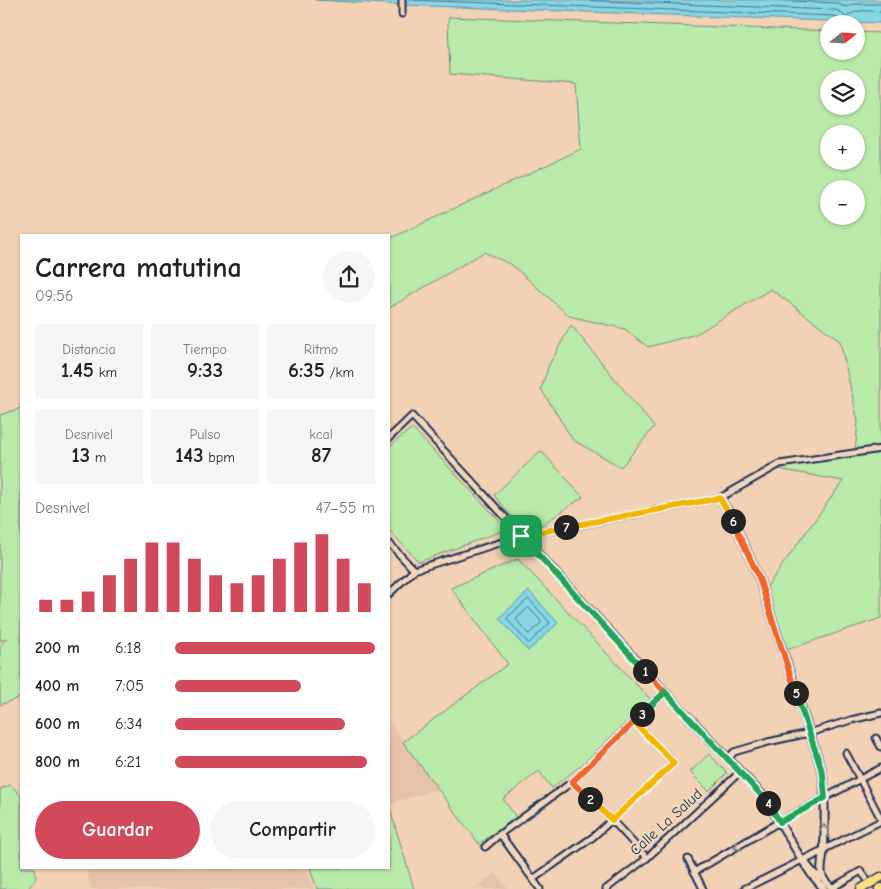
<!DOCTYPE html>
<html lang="es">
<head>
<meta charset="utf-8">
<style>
	:root { --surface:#fff; --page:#f6f6f6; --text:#222; --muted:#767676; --accent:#d1495b }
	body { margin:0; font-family:"Comic Neue",sans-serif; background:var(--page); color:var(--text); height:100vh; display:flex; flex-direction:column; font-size:19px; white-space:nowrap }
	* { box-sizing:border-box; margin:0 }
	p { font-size:16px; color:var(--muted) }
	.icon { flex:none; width:28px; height:28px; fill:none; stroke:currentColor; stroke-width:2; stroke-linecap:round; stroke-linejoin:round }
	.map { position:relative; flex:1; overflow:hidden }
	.side { position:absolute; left:20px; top:234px; width:370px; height:635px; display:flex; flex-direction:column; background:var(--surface); border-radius:0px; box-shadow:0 1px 4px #0004 }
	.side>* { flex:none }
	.needle { width:32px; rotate:72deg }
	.fabs { position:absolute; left:820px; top:15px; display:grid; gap:10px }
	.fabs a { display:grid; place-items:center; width:45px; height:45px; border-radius:50%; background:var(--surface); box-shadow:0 1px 4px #0004; font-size:25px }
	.pin { position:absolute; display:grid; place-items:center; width:42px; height:42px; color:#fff; margin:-21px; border-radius:10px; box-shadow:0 2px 8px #0006 }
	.km { position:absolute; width:25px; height:25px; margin:-12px; border-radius:50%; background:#222; color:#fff; font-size:14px; line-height:25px; text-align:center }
	.round { display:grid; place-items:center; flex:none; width:52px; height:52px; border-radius:26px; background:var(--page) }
	.headline { display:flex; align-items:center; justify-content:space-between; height:85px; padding:0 15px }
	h1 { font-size:28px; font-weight:700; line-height:38px }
	.stats { display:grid; grid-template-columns:repeat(3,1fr); gap:8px; height:85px; padding:5px 15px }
	.stats div { display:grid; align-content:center; border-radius:0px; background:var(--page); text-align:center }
	.stats b { font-size:21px; font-weight:700 }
	.stats small { font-size:14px; font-weight:400 }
	.stats p { font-size:14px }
	.chart { height:140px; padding:10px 15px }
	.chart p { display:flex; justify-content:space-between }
	.chart svg { width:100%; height:90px; margin-top:5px; stroke:var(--accent); stroke-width:6 }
	.cta { display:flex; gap:10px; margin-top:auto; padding:10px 15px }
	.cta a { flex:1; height:58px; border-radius:30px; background:var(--accent); color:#fff; font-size:20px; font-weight:700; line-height:58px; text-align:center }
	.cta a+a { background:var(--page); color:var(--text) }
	ul { padding:0 15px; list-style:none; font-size:16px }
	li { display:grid; grid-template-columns:80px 60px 1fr; align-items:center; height:38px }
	li i { height:12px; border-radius:6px; background:var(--accent) }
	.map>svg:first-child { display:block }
	.built { fill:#e5c2a9 }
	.green { fill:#baeaa9; stroke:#6a8c84; fill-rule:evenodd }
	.water { fill:#86d6e3; stroke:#5b93ae }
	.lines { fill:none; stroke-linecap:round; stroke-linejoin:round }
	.shore { stroke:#467293; stroke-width:1 }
	.pedestrian-casing { stroke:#1b2f5e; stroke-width:8 }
	.minor-casing { stroke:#1b2f5e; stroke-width:9 }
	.tertiary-casing { stroke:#1b2f5e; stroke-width:10 }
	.primary-casing { stroke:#1b2f5e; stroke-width:11 }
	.pedestrian { stroke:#f3d7b9; stroke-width:4 }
	.minor { stroke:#f3d7b9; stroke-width:5 }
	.tertiary { stroke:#f3d7b9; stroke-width:6 }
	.primary { stroke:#fce080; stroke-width:8 }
	.oneway { stroke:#87838c }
	.split-1-casing { stroke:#fff; stroke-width:10 }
	.split-2-casing { stroke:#fff; stroke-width:10 }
	.split-3-casing { stroke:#fff; stroke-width:10 }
	.split-4-casing { stroke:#fff; stroke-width:10 }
	.split-5-casing { stroke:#fff; stroke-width:10 }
	.split-6-casing { stroke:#fff; stroke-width:10 }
	.split-7-casing { stroke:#fff; stroke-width:10 }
	.split-8-casing { stroke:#fff; stroke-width:10 }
	.split-1 { stroke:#22a559; stroke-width:6 }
	.split-2 { stroke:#f0652b; stroke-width:6 }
	.split-3 { stroke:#f5b400; stroke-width:6 }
	.split-4 { stroke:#22a559; stroke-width:6 }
	.split-5 { stroke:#22a559; stroke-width:6 }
	.split-6 { stroke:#f0652b; stroke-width:6 }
	.split-7 { stroke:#f5b400; stroke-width:6 }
	.split-8 { stroke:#f5b400; stroke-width:6 }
	.labels { text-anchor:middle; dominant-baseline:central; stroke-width:4.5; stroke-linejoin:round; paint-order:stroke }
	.street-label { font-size:15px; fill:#1b2f5e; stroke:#f3d7b9 }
</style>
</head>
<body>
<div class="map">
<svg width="881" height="889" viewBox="0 0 881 889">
	<rect width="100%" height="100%" fill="#f2d1b4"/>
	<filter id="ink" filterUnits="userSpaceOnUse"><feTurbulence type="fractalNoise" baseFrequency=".02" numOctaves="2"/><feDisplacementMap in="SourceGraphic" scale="10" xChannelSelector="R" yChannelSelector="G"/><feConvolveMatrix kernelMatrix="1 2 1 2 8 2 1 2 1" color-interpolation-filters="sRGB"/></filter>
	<g filter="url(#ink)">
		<!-- built -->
		<g class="built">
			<polygon points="389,722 438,789 389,804"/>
			<polygon points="85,868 307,868 313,889 92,889"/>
			<polygon points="495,873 508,889 474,889"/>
		</g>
		<!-- green -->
		<g class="green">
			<path d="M449,17L829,31V51H856V32L881,33V618L783,651L763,592L843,481L773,468L855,453L858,421L840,341L771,289L696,334L648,347L625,329L569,316L512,265L484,252L389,308V239L581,149L576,84L450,74L448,22ZM829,79H856V106H829ZM829,134H856V161H829ZM829,189H856V216H829Z"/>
			<polygon points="571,325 654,427 621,467 573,440 541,389 549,365"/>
			<polygon points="21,408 21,697 0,705 0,646 7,638 0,641 0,415"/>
			<polygon points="412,428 507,529 419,562 389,530 389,447"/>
			<polygon points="541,451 583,497 527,535 494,495"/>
			<polygon points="518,559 651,700 580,766 552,788 539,771 503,799 516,817 479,844 403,742 508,664 451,588"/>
			<polygon points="709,754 727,773 709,791 690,772"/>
			<polygon points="11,785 21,796 21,868 35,868 36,878 28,889 0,889 0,789"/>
			<polygon points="389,806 414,889 317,889 310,868 389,868"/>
		</g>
		<!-- water -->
		<g class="water">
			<polygon points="315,0 881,0 881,23 403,5"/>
			<polygon points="529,591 558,623 528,651 499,618"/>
		</g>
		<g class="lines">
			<!-- shore -->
			<g class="shore">
				<polyline points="409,0 834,16 838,18 840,24"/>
				<path d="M576,0L834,10L839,11L846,17C857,8 867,11 881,12"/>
				<polyline points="773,0 835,3 846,7 855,4 881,4"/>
				<polygon points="529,599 550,623 529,643 527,642 507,619 508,617"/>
				<polygon points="529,608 542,622 529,634 527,633 516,619 527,609"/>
			</g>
			<!-- pedestrian casing -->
			<g class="pedestrian-casing">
				<polygon id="pedestrian" points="819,854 821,854 821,856 820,878 814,872 805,861"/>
			</g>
			<!-- minor casing -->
			<g class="minor-casing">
				<g id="minor">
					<polyline points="402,14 402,0"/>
					<polyline points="389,438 412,416 687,715"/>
					<polyline points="389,543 414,570"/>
					<polyline points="389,594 414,570 521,536 720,498 780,464 881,449"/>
					<polyline points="876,738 881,747"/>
					<polyline points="846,753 881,819"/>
					<polyline points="728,759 734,752 768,742 809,733 851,720 881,713"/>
					<polyline points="572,782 612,820 647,858"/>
					<polyline points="500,834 540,889"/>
					<polyline points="485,847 500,834 572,782 665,692"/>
					<polyline points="688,859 703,889"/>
					<polyline points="694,872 779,822 881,768"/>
					<polyline points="533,879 593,837 674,763 634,722"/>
					<polyline points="832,888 861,871 866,878"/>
					<polyline points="606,889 647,858 740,772"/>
					<polyline points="744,889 881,821"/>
				</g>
			</g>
			<!-- tertiary casing -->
			<g class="tertiary-casing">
				<g id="tertiary">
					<path d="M720,498L732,518L759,578L823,774C825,799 825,823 824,848C824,856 820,866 822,875C824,881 829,886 835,889"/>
					<polyline points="687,715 765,798 802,860 811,874 824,889"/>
				</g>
			</g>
			<!-- primary casing -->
			<g class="primary-casing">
				<g id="primary">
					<polyline points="861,889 881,877"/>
					<polyline points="879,889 881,888"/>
				</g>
			</g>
			<!-- pedestrian -->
			<use href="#pedestrian" class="pedestrian"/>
			<!-- minor -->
			<use href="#minor" class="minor"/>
			<!-- tertiary -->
			<use href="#tertiary" class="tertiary"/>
			<!-- primary -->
			<use href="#primary" class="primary"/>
		</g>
		<!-- one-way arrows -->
		<defs><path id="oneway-chevron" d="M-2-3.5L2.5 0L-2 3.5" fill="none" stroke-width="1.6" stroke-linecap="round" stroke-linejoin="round" transform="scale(1.25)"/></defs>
		<g class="oneway">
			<use href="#oneway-chevron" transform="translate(824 828) rotate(-89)"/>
			<use href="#oneway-chevron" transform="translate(737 847) rotate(150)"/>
		</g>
	</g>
	<g class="lines" filter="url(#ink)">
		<!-- split-1 casing -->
		<g class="split-1-casing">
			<polyline id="split-1" points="521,536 645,671"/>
		</g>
		<!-- split-2 casing -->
		<g class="split-2-casing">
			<polyline id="split-2" points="590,799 572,782 665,692 645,671"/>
		</g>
		<!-- split-3 casing -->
		<g class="split-3-casing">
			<polyline id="split-3" points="590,799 612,820 674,763 634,722 642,714"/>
		</g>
		<!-- split-4 casing -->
		<g class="split-4-casing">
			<polyline id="split-4" points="642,714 665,692 764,798 768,803"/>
		</g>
		<!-- split-5 casing -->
		<g class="split-5-casing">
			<polyline id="split-5" points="768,803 780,822 825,798 823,774 796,693"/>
		</g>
		<!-- split-6 casing -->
		<g class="split-6-casing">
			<polyline id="split-6" points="733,521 759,578 796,693"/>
		</g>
		<!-- split-7 casing -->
		<g class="split-7-casing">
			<polyline id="split-7" points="566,527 720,498 733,521"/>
		</g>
		<!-- split-8 casing -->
		<g class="split-8-casing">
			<polyline id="split-8" points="521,536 566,527"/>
		</g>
		<!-- split-1 -->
		<use href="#split-1" class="split-1"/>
		<!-- split-2 -->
		<use href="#split-2" class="split-2"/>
		<!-- split-3 -->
		<use href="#split-3" class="split-3"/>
		<!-- split-4 -->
		<use href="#split-4" class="split-4"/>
		<!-- split-5 -->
		<use href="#split-5" class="split-5"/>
		<!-- split-6 -->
		<use href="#split-6" class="split-6"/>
		<!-- split-7 -->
		<use href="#split-7" class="split-7"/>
		<!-- split-8 -->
		<use href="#split-8" class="split-8"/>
	</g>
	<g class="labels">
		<!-- street labels -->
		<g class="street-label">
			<text transform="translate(666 822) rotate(-42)">Calle La Salud</text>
		</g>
	</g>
</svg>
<div class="fabs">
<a><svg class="needle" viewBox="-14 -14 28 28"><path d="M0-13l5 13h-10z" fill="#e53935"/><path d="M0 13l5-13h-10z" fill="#767676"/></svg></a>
<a><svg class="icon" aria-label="layers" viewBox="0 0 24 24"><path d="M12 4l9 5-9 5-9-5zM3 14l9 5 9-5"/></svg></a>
<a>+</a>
<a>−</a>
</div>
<div class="pin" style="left:521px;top:536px;background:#1e9e55"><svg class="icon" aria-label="arrive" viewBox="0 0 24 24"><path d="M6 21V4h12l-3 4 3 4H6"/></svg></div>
<b class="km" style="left:645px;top:671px">1</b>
<b class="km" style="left:590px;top:799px">2</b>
<b class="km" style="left:642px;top:714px">3</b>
<b class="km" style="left:768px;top:803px">4</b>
<b class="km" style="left:796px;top:693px">5</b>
<b class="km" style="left:733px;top:521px">6</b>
<b class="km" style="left:566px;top:527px">7</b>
<section class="side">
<div class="headline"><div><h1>Carrera matutina</h1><p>09:56</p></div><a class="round"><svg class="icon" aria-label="share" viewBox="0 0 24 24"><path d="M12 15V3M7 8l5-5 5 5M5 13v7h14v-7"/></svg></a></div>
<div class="stats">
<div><p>Distancia</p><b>1.45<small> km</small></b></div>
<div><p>Tiempo</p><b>9:33</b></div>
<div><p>Ritmo</p><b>6:35<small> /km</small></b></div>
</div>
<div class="stats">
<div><p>Desnivel</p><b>13<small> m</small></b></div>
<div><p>Pulso</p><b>143<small> bpm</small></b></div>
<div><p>kcal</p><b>87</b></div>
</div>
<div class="chart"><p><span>Desnivel</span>47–55 m</p>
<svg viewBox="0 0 160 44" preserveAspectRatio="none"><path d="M5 44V38M15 44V38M25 44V34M35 44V26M45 44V18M55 44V10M65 44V10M75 44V18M85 44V26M95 44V30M105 44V26M115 44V18M125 44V10M135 44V6M145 44V18M155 44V30"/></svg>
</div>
<ul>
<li><b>200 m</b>6:18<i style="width:100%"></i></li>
<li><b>400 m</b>7:05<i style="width:63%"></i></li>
<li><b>600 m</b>6:34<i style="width:85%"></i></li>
<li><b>800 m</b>6:21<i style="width:96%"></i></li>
</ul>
<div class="cta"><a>Guardar</a><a>Compartir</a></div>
</section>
</div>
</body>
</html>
